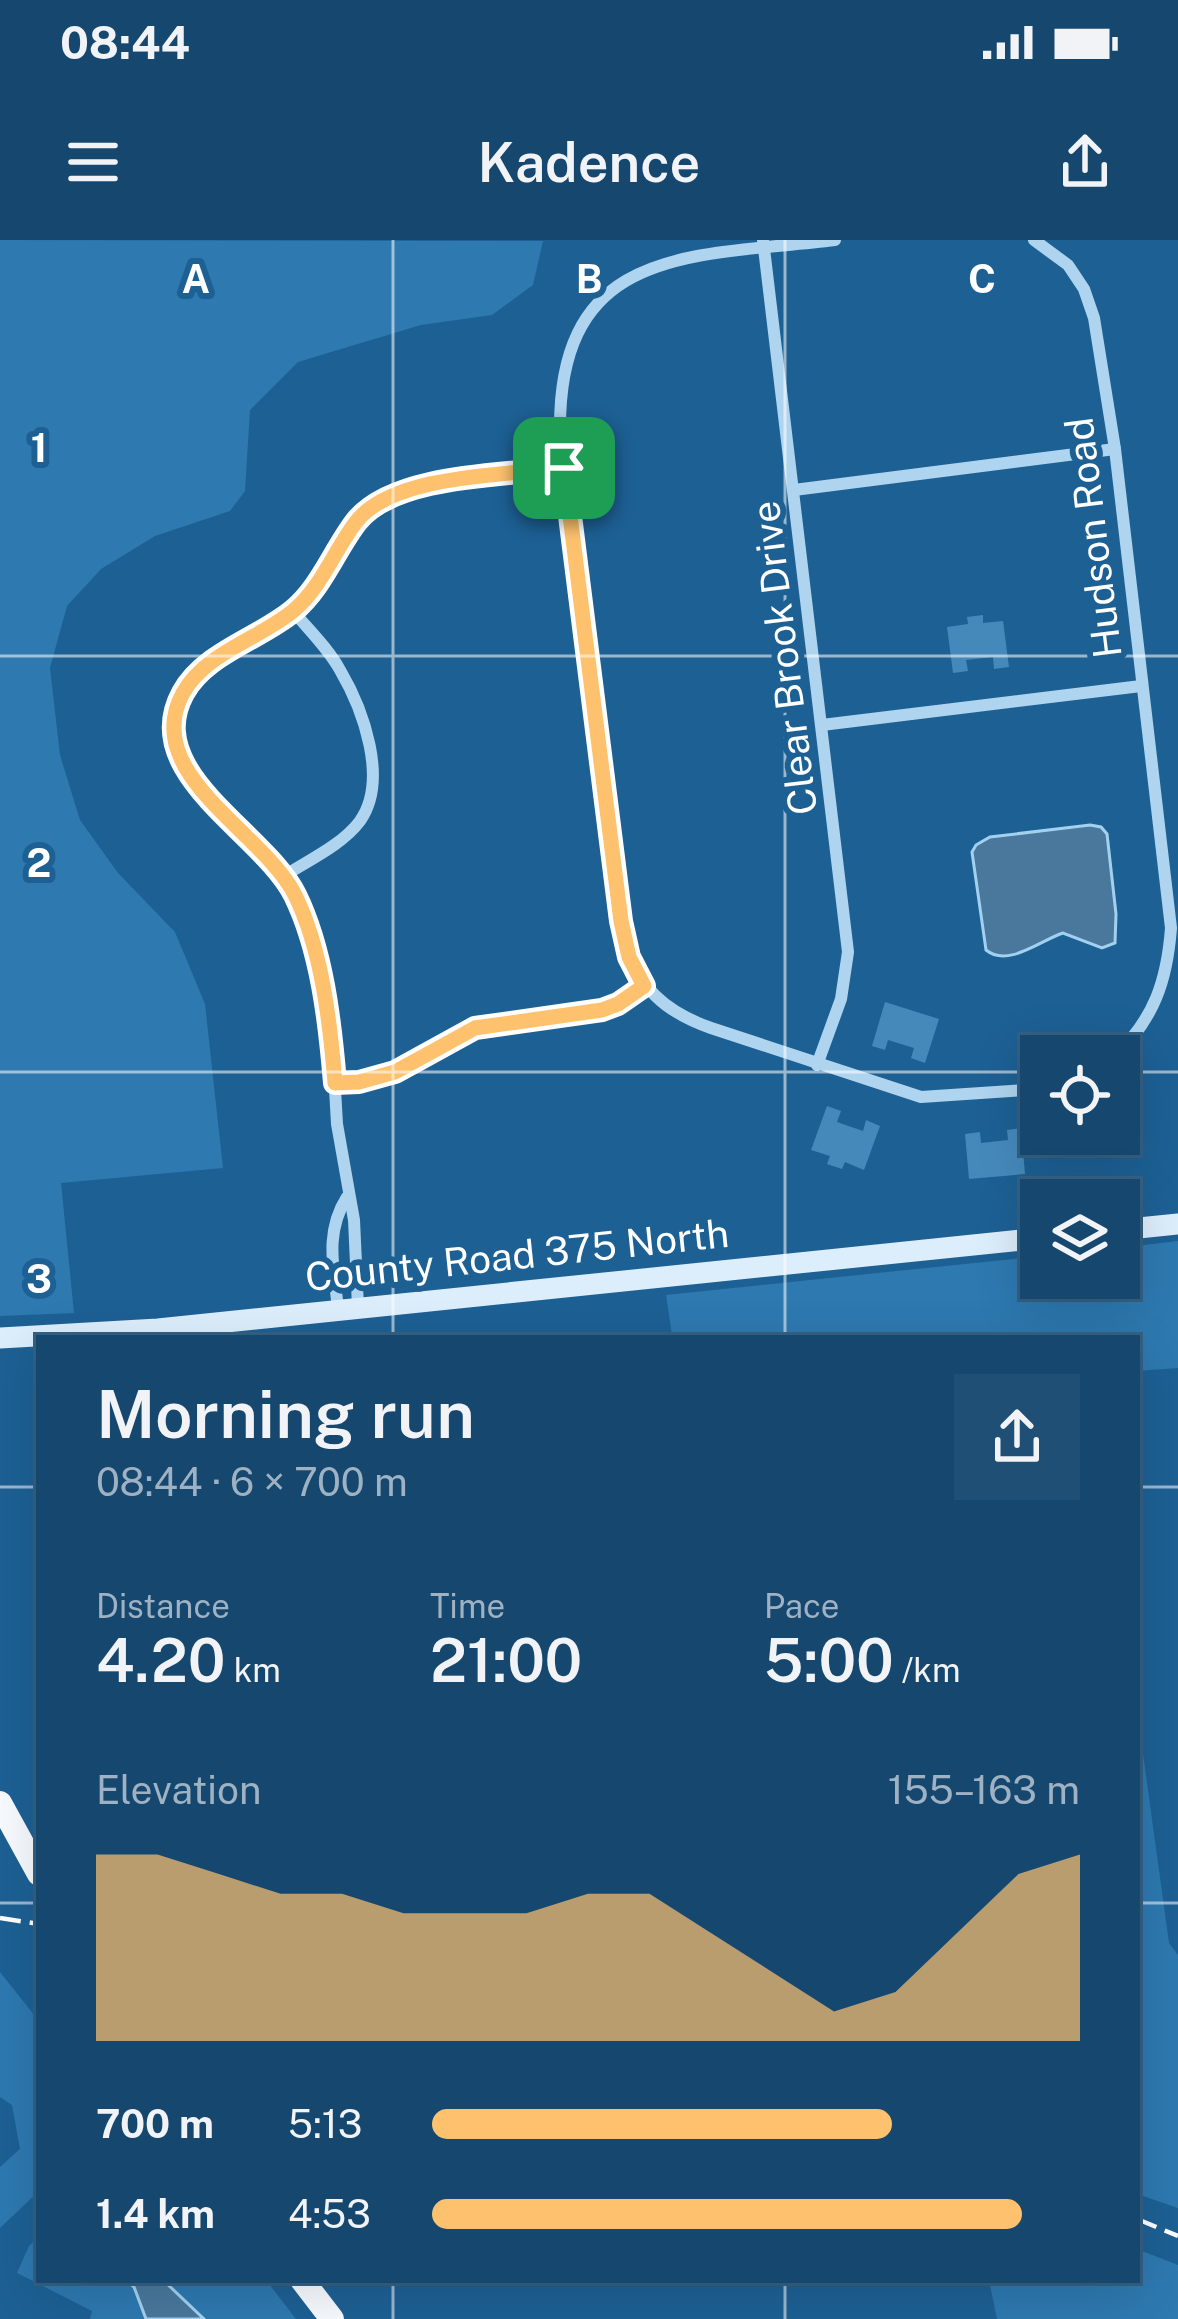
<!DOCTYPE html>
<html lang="en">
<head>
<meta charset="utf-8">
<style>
	:root { --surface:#16486f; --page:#1f4f74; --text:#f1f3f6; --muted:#9eb2c3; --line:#356082; --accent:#fec26e }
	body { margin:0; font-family:"Public Sans",sans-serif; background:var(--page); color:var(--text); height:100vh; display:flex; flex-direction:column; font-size:45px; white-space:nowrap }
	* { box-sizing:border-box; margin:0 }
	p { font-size:39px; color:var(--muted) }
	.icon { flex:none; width:66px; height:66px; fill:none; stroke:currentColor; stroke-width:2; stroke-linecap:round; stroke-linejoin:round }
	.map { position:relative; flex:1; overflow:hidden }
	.panel { position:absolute; left:36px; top:1095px; width:1104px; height:948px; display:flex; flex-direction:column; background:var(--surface); border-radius:0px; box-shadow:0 12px 48px #0002,0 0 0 3px var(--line) }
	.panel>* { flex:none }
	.tools { position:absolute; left:1020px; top:795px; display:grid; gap:24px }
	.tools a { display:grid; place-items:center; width:120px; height:120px; border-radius:0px; background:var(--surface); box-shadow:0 12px 48px #0002,0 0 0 3px var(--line); font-size:60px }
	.pin { position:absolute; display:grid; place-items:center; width:102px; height:102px; color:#fff; margin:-51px; border-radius:24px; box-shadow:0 6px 18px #0006 }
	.round { display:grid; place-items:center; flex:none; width:126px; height:126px; border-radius:0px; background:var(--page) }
	.head { display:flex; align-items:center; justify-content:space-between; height:204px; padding:0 60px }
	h1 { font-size:66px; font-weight:600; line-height:90px }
	.stats { display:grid; grid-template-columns:repeat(3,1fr); gap:18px; height:204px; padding:12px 60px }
	.stats div { display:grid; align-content:center }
	.stats b { font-size:60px; font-weight:600 }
	.stats small { font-size:33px; font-weight:400 }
	.stats p { font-size:33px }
	.chart { height:336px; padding:24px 60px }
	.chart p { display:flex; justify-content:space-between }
	.chart svg { width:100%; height:216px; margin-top:12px; fill:var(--accent); opacity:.7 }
	ul { padding:0 60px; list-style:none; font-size:39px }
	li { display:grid; grid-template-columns:192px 144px 1fr; align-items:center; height:90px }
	li i { height:30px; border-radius:15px; background:var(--accent) }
	.status { display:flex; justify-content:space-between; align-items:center; height:84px; padding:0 60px; background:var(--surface); direction:ltr }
	.status svg { height:33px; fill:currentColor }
	header { display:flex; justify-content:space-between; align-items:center; height:156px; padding:0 60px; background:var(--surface); font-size:54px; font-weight:600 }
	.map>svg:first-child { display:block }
	.green { fill:#2d79b0 }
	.water { fill:#49789c; stroke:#a2d1f0; stroke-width:3 }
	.building { fill:#4589bb }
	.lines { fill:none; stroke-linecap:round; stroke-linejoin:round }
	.street { stroke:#afd4ef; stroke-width:12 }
	.secondary { stroke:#dcedfb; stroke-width:21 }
	.primary { stroke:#f7fbff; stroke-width:24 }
	.rail { stroke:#fff; stroke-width:4.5; stroke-dasharray:21 9; stroke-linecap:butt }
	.route-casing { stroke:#fff; stroke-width:24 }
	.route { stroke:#fec26e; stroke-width:15 }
	.grid { fill:none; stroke:#fff; stroke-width:3; stroke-opacity:0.55 }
	.labels { text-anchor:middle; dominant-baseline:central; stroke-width:12; stroke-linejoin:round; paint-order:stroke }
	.street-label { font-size:39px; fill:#fff; stroke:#1d6094 }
	.grid-label { font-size:39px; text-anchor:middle; font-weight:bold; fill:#fff; stroke:#1d6094; stroke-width:12; stroke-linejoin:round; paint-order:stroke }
</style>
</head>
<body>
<div class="status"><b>08:44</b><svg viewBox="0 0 49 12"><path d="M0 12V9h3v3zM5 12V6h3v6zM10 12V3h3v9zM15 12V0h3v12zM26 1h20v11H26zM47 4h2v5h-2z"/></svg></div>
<header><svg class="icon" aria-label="menu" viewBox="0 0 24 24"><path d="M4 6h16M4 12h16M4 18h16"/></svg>Kadence<svg class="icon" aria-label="share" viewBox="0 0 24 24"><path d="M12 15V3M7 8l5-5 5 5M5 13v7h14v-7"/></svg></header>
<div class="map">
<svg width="1178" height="2079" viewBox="0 0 1178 2079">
	<rect width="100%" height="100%" fill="#1d6094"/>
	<!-- green -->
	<g class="green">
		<polygon points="0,0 543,1 533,45 492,75 421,85 298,122 250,170 245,251 230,271 155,296 101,329 67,366 50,428 60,515 80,580 118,633 175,692 205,764 223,928 61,943 74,1073 0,1076"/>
		<polygon points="1178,1001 1178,1128 1137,1131 1137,1098 672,1095 666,1055 1041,1016 1041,1038 1119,1038 1119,1008"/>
		<polygon points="1137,1470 1169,1703 1178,1715 1178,1968 1137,1954"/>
		<polygon points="0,1732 39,1781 39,1951 0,1988 0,1927 20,1909 12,1865 0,1857"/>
		<polygon points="39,1997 39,2040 126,2040 134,2047 146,2079 90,2079 92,2071 17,2033 29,2006"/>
		<polygon points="1137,2009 1178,2025 1178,2079 997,2079 989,2040 1137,2040"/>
		<polygon points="164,2040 266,2040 296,2079 204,2079"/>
	</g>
	<!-- water -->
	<g class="water">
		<path d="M1090,585L1101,587L1107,594L1116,674L1115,703L1102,708L1063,693C1041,700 1008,728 986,710L972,612L976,605L990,597Z"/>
		<polygon points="126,2040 163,2040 204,2079 146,2079 134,2047"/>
	</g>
	<!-- building -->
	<g class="building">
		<polygon points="983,375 983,383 1003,381 1009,427 994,429 993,417 966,420 968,431 953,433 947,387 968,384 967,377"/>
		<polygon points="885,762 939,779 925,823 911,818 914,808 888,800 885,810 872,806"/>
		<polygon points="827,866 841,871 837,882 863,891 866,880 880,886 864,930 845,922 842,929 827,924 830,916 811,910"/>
		<polygon points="1021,888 1025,934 969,939 965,894 980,892 981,903 1008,900 1007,890"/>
	</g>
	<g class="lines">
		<!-- street -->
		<g class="street">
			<polyline points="763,0 848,712 841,759 817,825"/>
			<path d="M835,0C696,17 559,3 560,189L625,700C637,747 665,772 711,788L921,857L1041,849"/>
			<path d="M1034,0L1068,25L1084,49L1094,78L1115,209L1171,688C1167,741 1154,779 1115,816"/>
			<polyline points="794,250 1115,209"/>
			<polyline points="822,485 1141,446"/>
			<path d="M284,636C309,620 342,605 360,581C389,540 363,469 340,430C328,408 309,390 293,371"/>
			<polyline points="335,843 395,832 475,788 601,770 618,764 645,746"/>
			<path d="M358,1067L354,980L337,884L333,814L304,677L273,621L193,542C127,433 250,419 304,360C335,326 347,275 391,255C434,236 516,234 564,228"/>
			<path d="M338,1069C334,1029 324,993 347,957"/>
		</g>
		<!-- secondary -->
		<g class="secondary">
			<polyline points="1119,990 1178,984"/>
			<polyline points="0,1098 158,1089 1041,998"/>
		</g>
		<!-- primary -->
		<g class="primary">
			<polyline points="0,1563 39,1634"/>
			<polyline points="302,2040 332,2079"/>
		</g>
		<!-- rail -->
		<g class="rail">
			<polyline points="0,1678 39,1684"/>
			<polyline points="1137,1979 1178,1996"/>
		</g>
	</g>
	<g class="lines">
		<!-- route casing -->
		<g class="route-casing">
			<path id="route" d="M564,228L621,681L629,717L644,746L618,764L602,770L475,788L395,832L359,842L335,843C330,782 322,710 295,655C264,592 139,534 183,453C205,413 259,399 293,371C321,348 334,311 356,282C393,234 507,235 564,228Z"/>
		</g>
		<!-- route -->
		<use href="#route" class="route"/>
	</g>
	<!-- grid -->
	<path class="grid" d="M393,0V1098M785,0V1098M0,416H1178M0,832H1041M1119,832H1178M0,1247H39M1137,1247H1178M0,1663H39M1137,1663H1178M393,2040V2079M785,2040V2079"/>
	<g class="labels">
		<!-- street labels -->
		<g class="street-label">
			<text transform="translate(1093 298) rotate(-97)">Hudson Road</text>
			<text transform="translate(784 418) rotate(-97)">Clear Brook Drive</text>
			<text transform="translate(517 1015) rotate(-6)">County Road 375 North</text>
		</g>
	</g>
	<g class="grid-label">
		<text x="196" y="53">A</text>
		<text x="589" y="53">B</text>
		<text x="982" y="53">C</text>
		<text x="39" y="222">1</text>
		<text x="39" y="637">2</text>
		<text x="39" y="1053">3</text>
	</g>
</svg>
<div class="tools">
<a><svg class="icon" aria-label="locate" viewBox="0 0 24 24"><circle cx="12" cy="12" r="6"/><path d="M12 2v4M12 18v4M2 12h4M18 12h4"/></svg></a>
<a><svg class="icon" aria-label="layers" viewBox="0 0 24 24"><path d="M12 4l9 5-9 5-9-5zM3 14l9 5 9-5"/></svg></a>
</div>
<div class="pin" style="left:564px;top:228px;background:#1e9e55"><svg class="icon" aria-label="arrive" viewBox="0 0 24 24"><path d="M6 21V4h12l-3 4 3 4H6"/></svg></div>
<section class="panel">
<div class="head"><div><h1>Morning run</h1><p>08:44 · 6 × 700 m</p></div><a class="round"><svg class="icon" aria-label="share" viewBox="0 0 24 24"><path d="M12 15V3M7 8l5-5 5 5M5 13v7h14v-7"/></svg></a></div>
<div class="stats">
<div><p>Distance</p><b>4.20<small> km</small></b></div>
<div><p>Time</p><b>21:00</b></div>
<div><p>Pace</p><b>5:00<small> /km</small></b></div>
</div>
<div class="chart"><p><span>Elevation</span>155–163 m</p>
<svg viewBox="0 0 160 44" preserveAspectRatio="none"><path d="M0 44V6L10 6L20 10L30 14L40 14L50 18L60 18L70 18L80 14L90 14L100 22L110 30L120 38L130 34L140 22L150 10L160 6V44z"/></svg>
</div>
<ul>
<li><b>700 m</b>5:13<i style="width:71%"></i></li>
<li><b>1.4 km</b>4:53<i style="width:91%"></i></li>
</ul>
</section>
</div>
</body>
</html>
